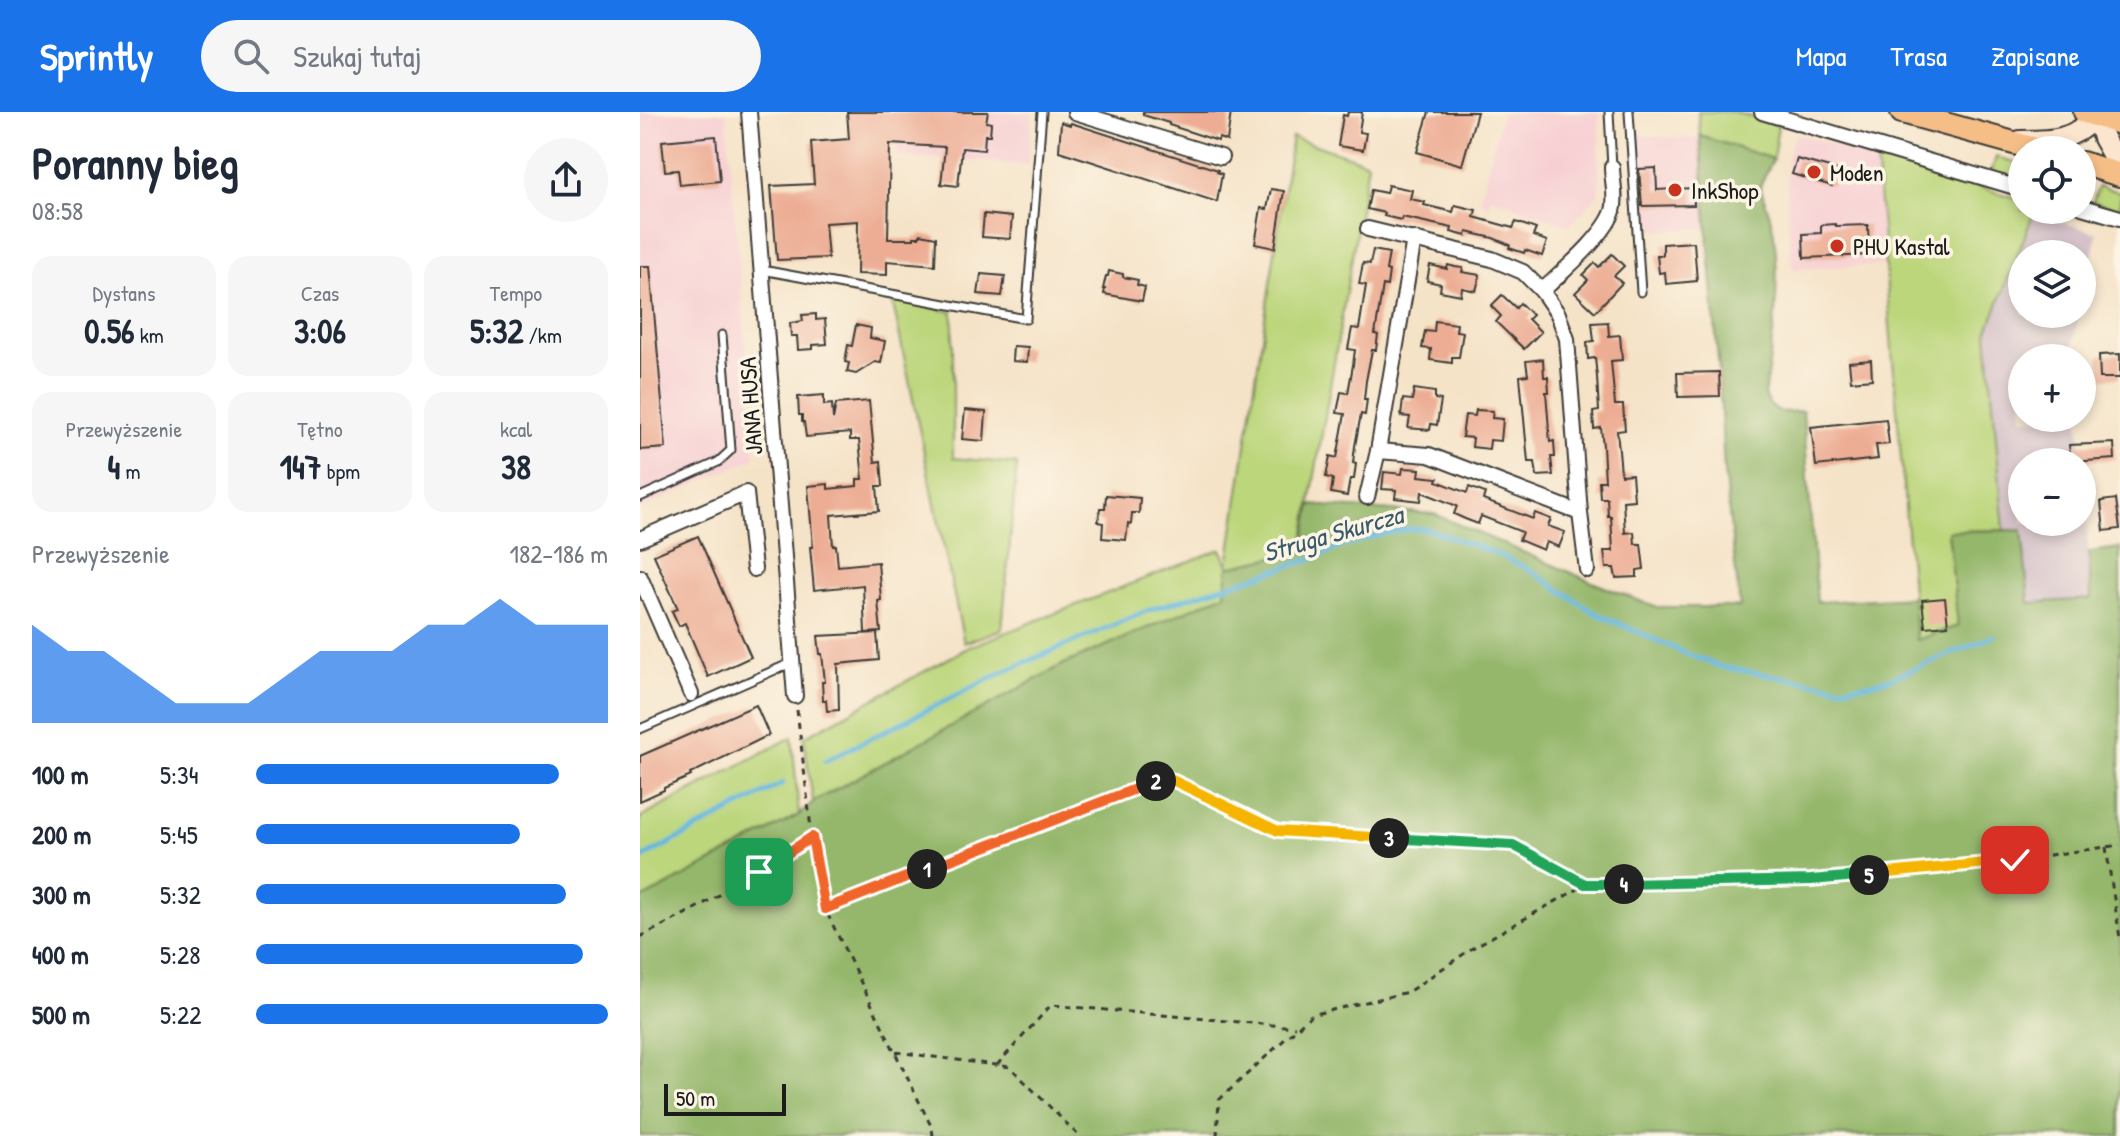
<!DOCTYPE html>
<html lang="pl">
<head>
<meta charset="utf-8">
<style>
	:root { --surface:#fff; --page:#f6f6f7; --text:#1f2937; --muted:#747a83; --accent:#1a73e8 }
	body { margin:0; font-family:"Patrick Hand",sans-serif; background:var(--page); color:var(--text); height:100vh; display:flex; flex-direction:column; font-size:30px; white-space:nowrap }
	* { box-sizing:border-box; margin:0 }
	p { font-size:26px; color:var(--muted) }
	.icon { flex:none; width:44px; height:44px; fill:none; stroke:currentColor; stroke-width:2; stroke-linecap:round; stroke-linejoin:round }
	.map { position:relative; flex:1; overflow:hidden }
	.panel { display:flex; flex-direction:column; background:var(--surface); width:640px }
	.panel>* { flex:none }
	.buttons { position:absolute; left:1368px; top:24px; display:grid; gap:16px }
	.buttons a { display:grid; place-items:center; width:88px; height:88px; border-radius:50%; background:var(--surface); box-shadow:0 4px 12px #0003; font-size:40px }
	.scale { position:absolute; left:24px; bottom:20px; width:122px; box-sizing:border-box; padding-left:8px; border:4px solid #1c1c1c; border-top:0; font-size:22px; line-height:28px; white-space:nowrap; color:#1c1c1c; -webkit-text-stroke:6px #fcf5e5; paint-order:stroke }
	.pin { position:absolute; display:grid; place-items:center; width:68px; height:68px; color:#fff; margin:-34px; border-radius:16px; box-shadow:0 4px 12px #0006 }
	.km { position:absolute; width:40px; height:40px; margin:-20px; border-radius:50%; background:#222; color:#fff; font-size:22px; line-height:40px; text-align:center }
	.round { display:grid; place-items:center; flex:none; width:84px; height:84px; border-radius:42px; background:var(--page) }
	.summary { display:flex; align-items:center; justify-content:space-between; height:136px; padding:0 32px }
	h1 { font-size:44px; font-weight:800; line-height:60px }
	.metrics { display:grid; grid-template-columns:repeat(3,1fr); gap:12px; height:136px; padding:8px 32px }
	.metrics div { display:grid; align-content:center; border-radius:20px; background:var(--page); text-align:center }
	.metrics b { font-size:34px; font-weight:800 }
	.metrics small { font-size:22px; font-weight:400 }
	.metrics p { font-size:22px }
	.chart { height:224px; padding:16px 32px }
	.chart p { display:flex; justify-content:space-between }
	.chart svg { width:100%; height:144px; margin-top:8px; fill:var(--accent); opacity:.7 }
	ul { padding:0 32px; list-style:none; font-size:26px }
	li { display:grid; grid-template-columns:128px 96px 1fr; align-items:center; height:60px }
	li i { height:20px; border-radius:10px; background:var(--accent) }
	header { display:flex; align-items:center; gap:48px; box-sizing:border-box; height:112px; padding:0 40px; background:var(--accent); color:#fff }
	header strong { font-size:38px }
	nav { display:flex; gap:44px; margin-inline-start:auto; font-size:28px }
	.search { width:560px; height:72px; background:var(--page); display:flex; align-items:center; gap:20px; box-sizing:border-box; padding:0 28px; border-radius:44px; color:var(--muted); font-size:30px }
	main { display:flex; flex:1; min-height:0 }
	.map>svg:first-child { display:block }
	.built { fill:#f7cfd3 }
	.industrial { fill:#d2bdc7; fill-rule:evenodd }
	.green { fill:#bcd67c; stroke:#6c794c; stroke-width:2 }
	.forest { fill:#95b76c; stroke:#586a44; stroke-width:2 }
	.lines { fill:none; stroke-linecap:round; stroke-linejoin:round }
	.stream { stroke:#63b7df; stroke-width:5 }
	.building { fill:#edad94 }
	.lane-casing { stroke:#3d3a36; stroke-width:11 }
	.street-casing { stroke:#3d3a36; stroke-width:18 }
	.secondary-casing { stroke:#3d3a36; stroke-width:24 }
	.primary-casing { stroke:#3d3a36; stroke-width:26 }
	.path { stroke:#3d3a36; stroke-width:3; stroke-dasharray:6 6; stroke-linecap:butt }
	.lane { stroke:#fff; stroke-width:7 }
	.street { stroke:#fff; stroke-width:14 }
	.secondary { stroke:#fbe5cf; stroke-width:20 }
	.primary { stroke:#f6be87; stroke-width:22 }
	.split-1-casing { stroke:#fff; stroke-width:16 }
	.split-2-casing { stroke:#fff; stroke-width:16 }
	.split-3-casing { stroke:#fff; stroke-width:16 }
	.split-4-casing { stroke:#fff; stroke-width:16 }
	.split-5-casing { stroke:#fff; stroke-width:16 }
	.split-6-casing { stroke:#fff; stroke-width:16 }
	.split-1 { stroke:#f0652b; stroke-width:10 }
	.split-2 { stroke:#f0652b; stroke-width:10 }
	.split-3 { stroke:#f5b400; stroke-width:10 }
	.split-4 { stroke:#22a559; stroke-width:10 }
	.split-5 { stroke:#22a559; stroke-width:10 }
	.split-6 { stroke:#f5b400; stroke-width:10 }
	.poi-dot { fill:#c8321e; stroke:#fcf5e5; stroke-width:3 }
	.labels { text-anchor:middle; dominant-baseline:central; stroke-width:7; stroke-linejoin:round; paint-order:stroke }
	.poi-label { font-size:24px; fill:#1c1c1c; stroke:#fcf5e5; text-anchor:start }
	.street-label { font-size:24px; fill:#1c1c1c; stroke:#fcf5e5 }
	.water-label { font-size:26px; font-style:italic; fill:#385a6a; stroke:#fcf5e5 }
</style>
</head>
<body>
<header>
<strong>Sprintly</strong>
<div class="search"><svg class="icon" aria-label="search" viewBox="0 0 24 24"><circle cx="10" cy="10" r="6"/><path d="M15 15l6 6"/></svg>Szukaj tutaj</div>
<nav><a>Mapa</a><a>Trasa</a><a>Zapisane</a></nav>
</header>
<main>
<section class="panel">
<div class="summary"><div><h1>Poranny bieg</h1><p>08:58</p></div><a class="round"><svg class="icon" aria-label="share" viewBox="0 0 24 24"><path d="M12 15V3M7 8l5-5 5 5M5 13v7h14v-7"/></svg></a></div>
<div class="metrics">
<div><p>Dystans</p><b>0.56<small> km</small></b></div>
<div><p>Czas</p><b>3:06</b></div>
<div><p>Tempo</p><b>5:32<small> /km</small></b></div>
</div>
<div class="metrics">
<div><p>Przewyższenie</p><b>4<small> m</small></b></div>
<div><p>Tętno</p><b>147<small> bpm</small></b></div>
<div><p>kcal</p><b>38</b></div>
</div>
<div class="chart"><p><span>Przewyższenie</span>182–186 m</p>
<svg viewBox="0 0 160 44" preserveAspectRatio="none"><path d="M0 44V14L10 22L20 22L30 30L40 38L50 38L60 38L70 30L80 22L90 22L100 22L110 14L120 14L130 6L140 14L150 14L160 14V44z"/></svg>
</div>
<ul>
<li><b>100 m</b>5:34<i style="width:86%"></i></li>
<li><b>200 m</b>5:45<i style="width:75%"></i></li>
<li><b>300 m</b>5:32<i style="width:88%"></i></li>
<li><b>400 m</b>5:28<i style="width:93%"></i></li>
<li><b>500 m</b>5:22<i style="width:100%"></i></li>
</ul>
</section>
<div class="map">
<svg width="1480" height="1024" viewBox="0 0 1480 1024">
	<rect width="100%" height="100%" fill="#fcf5e5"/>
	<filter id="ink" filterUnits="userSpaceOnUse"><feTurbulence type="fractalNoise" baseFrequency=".0125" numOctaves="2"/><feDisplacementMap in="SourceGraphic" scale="16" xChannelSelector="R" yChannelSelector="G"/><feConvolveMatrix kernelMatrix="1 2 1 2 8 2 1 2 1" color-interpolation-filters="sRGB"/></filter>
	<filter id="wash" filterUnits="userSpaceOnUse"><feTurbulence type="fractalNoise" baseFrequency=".006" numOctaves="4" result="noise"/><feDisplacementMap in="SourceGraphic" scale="32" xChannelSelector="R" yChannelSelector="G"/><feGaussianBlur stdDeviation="1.8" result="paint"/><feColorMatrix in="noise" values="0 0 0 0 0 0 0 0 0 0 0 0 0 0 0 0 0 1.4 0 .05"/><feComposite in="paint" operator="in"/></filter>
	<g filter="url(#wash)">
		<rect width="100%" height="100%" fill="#f5e3c8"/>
		<!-- built -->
		<g class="built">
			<polygon points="0,0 86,0 115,346 0,397"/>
			<polygon points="257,0 392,0 388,53 257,44"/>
			<polygon points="862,0 959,0 959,82 929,114 851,85 849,94 840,88"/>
			<polygon points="1157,22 1236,44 1245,153 1152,157 1147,84 1147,49 1152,30"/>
			<polygon points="996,23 1060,27 1067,116 1003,119"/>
		</g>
		<!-- industrial -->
		<path class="industrial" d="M1395,102L1457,121L1442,189V142H1382V202H1439L1430,246H1382V306H1438L1443,345L1451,487L1389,491L1382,418H1364L1347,221ZM1382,350H1442V410H1382Z"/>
		<!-- green -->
		<g class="green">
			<polygon points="1058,0 1093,0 1133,11 1138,14 1133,47 1060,24"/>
			<polygon points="652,25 728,51 662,439 588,455 586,482 422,553 173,690 164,625 331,534 581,437 588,453"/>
			<polygon points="1236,44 1382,88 1382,98 1395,98 1347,221 1364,418 1308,419 1318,514 1276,528"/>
			<polygon points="1356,45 1382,52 1382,70 1351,61"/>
			<polygon points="1458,74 1480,80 1480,97 1453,90"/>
			<polygon points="252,187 313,200 313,346 377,352 362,517 324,531"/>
			<polygon points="152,625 159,703 0,788 0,706"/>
		</g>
		<!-- forest -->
		<path class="forest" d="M1060,24L1133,47L1120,74C1125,90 1132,106 1134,122C1141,176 1133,230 1124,283C1134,304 1142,300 1163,299L1177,490L1273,485L1276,528L1318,514L1308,419L1382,418L1389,491L1451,487L1449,440L1480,436V1024H0V788L159,703L173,690L422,553L585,482L588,455L662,439L671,393L794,402L957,472L1015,495H1100L1084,359L1079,260Z"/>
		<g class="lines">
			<!-- stream -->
			<g class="stream">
				<polyline points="185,649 365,559 509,498 675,446 705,433 742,422 769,417 788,417 857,442 888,457 955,501 1047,542 1081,555 1201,575 1229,572 1249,567 1354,524"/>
				<polyline points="0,747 143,671"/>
			</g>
		</g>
		<g id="blocks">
			<!-- building -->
			<g class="building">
				<polygon points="207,0 348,0 346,10 351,11 350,23 345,23 344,38 322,36 318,74 301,72 305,35 250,32 248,127 274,127 274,125 279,125 281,122 296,125 295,153 247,149 247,163 217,162 218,109 185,111 188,146 137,148 131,74 174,72 171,30 209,27"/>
				<polygon points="503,0 591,0 587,29 579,26 578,29 529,13 529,11 503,3"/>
				<polygon points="708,0 722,0 719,20 726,21 723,38 698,34 703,3 707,4"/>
				<polygon points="789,0 837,0 822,53 777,40"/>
				<polygon points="421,10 430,13 431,11 578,58 577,60 582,62 577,90 419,39"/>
				<polygon points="76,24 80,69 40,73 38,58 25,59 22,29"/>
				<polygon points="1157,47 1197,58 1192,74 1152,62"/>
				<polygon points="1016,56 1017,78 1053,76 1054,93 1002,94 999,57"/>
				<polygon points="748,73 772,78 770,87 785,90 784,93 813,100 815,93 836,98 834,105 873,116 876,110 896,117 893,124 907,129 902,144 885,138 884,141 869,136 870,133 853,126 827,120 826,124 811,120 812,116 762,105 761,108 744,104 745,101 727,97 731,78 746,81"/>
				<polygon points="631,77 644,79 635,136 615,132 621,96 627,97"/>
				<polygon points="344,102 372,105 370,127 342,125"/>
				<polygon points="1195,112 1196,114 1228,113 1229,143 1164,146 1163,122 1181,121 1181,113"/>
				<polygon points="1054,130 1057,169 1026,172 1025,160 1019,161 1017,143 1023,143 1023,132"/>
				<polygon points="733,138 749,141 746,158 749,159 747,174 743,173 735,222 738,223 736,238 732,238 726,269 724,287 727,287 725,303 721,302 715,334 713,351 716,352 714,367 710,367 707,384 691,381 693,367 686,365 690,344 697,346 705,302 697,301 701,280 708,281 713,253 715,238 708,237 712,216 719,217 726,173 719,172 721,162 723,151 730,152"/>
				<polygon points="972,142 984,154 974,164 982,171 955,200 935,181 948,168 943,163 955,151 959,155"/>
				<polygon points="790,153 807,157 808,153 815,155 823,156 822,160 840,163 836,179 822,176 821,183 800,179 801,172 787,169"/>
				<polygon points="0,154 10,154 26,336 0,338"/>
				<polygon points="469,159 483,162 483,165 498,168 497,173 505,175 502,189 464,182 465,177 463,177 466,164 468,164"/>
				<polygon points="341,162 365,164 362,184 338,182"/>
				<polygon points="862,183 876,196 880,191 892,203 888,207 901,220 884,237 856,210 861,204 851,194"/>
				<polygon points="176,202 176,208 185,207 187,232 173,233 173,237 158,238 157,224 151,224 150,211 163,209 162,203"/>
				<polygon points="795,209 817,212 816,219 823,220 819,245 812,245 812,251 790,248 791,237 782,236 785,219 794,220"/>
				<polygon points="968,210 969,224 980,223 982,248 971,249 975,293 983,293 984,306 985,318 977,319 980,349 981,363 992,362 994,388 983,389 985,421 994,420 995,432 1001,432 1004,457 997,458 997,465 976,466 974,456 966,456 964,439 973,439 971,404 968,404 967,386 960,386 959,369 965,369 963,334 961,316 954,317 953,300 959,299 957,265 955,246 948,247 947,230 954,229 952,211"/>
				<polygon points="216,213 231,216 230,226 245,229 241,251 235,250 216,262 207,260 209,251 205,250 208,233 212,234"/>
				<polygon points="373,234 388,235 387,250 372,249"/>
				<polygon points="1480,242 1480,266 1460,266 1459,243"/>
				<polygon points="903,247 904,265 908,265 909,280 906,280 910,330 914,329 915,345 911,345 913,363 897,364 895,350 888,350 880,264 888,263 886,249"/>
				<polygon points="1231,248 1232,267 1211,269 1209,250"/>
				<polygon points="1079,260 1080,284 1038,285 1037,261"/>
				<polygon points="774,277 795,280 795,287 801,288 797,313 791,312 790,318 768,316 770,305 761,304 763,287 772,288"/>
				<polygon points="184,283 184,293 192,292 193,307 196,292 229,289 235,350 241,349 243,374 237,374 239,399 191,403 193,434 196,433 198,454 238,450 241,488 238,489 241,520 225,521 223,473 174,478 170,435 173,435 168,374 188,372 188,377 217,374 217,367 223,367 219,328 210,328 210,321 166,325 164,310 162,310 162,303 159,303 158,285"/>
				<polygon points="325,298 346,300 344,329 322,327"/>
				<polygon points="836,298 853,299 852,306 863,307 861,329 850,328 849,337 832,335 833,326 822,325 825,303 835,304"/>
				<polygon points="1246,307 1249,332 1236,333 1238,347 1176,354 1171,315"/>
				<polygon points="1474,331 1475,347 1431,350 1429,333"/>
				<polygon points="763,356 780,357 779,364 798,366 797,369 827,381 829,375 845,381 843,388 893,407 895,401 911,407 908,414 925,420 919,435 906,430 903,438 879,428 882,420 841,404 838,412 825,407 814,402 817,394 782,380 781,389 755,386 756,378 742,377 744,360 762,362"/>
				<polygon points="466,383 500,386 499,401 492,401 491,412 488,411 486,428 462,426 463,411 458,410 460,396 465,396"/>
				<polygon points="1476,387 1480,417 1464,419 1461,389"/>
				<polygon points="58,424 111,545 68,565 45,511 39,514 32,499 38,497 14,443"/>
				<polygon points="1305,486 1308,513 1285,515 1282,488"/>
				<polygon points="237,521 239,548 198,552 199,598 187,599 186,588 183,588 182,570 185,570 182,542 180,542 178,524"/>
				<polygon points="116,593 129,623 50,662 51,664 24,676 24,678 0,689 0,644"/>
			</g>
		</g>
	</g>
	<g filter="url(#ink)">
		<use href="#blocks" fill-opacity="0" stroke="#3d3a36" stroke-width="2"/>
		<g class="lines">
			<!-- lane casing -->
			<g class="lane-casing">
				<g id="lane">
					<polyline points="969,0 972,55"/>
					<polyline points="989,0 1001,180"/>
					<polyline points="122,158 386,207 402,0"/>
					<polyline points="0,385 78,350 91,338 82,223"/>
					<polyline points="0,617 151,551"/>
				</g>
			</g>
			<!-- street casing -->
			<g class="street-casing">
				<g id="street">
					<polyline points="109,0 155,584"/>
					<polyline points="435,0 581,45"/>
					<polyline points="1122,0 1382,77"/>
					<polyline points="1442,95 1480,106"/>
					<polyline points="728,117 852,147 883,160 902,179 918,202 927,227 940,401 947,458"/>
					<path d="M902,179C922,160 965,124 973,99C977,86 972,68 972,55"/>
					<polyline points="738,339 789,343 940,401"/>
					<polyline points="727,385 738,339 774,127"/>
					<polyline points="0,427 106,381 114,457"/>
					<polyline points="0,465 51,582"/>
				</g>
			</g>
			<!-- secondary casing -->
			<g class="secondary-casing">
				<g id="secondary">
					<polyline points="1456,4 1463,26 1480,56"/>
					<path d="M1380,29C1412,29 1433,29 1456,4"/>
				</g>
			</g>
			<!-- primary casing -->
			<g class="primary-casing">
				<g id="primary">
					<polyline points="1262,0 1399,38"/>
					<polyline points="1445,0 1480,11"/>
					<polyline points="1442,51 1480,63"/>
				</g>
			</g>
			<!-- path -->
			<g class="path">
				<polyline points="157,598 172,725 185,797"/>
				<polyline points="1466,735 1480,826"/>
				<path d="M0,825C60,796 116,762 172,725"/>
				<polyline points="256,940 370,955 439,1024"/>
				<polyline points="357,953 411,893 655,915"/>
				<polyline points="293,1024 292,1016 185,797 526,665 638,719 873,733 945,772 1171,768 1375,748 1480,733"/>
				<polyline points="577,1024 579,988 671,903 768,880 834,835 945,773"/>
			</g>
			<!-- lane -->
			<use href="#lane" class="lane"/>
			<!-- street -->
			<use href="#street" class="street"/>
			<!-- secondary -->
			<use href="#secondary" class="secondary"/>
			<!-- primary -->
			<use href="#primary" class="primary"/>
		</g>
	</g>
	<g class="lines" filter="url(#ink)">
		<!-- split-1 casing -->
		<g class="split-1-casing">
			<polyline id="split-1" points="119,760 172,725 185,797 287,757"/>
		</g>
		<!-- split-2 casing -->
		<g class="split-2-casing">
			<polyline id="split-2" points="287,757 516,669"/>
		</g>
		<!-- split-3 casing -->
		<g class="split-3-casing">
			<polyline id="split-3" points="516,669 526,665 638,719 749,726"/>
		</g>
		<!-- split-4 casing -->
		<g class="split-4-casing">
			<polyline id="split-4" points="749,726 873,733 945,772 984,772"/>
		</g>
		<!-- split-5 casing -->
		<g class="split-5-casing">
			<polyline id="split-5" points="984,772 1171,768 1229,763"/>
		</g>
		<!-- split-6 casing -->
		<g class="split-6-casing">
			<polyline id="split-6" points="1229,763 1375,748"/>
		</g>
		<!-- split-1 -->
		<use href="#split-1" class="split-1"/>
		<!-- split-2 -->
		<use href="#split-2" class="split-2"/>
		<!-- split-3 -->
		<use href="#split-3" class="split-3"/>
		<!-- split-4 -->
		<use href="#split-4" class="split-4"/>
		<!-- split-5 -->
		<use href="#split-5" class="split-5"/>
		<!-- split-6 -->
		<use href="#split-6" class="split-6"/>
	</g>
	<!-- markers -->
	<g class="poi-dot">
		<circle cx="1174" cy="60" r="8"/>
		<circle cx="1035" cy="78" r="8"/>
		<circle cx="1197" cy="134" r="8"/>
	</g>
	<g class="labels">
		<!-- poi labels -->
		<g class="poi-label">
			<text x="1190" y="60">Moden</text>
			<text x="1051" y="78">InkShop</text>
			<text x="1213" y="134">PHU Kastal</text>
		</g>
		<!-- street labels -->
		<g class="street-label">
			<text transform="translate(110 294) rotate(-94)">JANA HUSA</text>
		</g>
		<!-- water labels -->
		<g class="water-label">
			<text transform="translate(693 421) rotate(-16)">Struga Skurcza</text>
		</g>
	</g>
</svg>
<div class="buttons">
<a><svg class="icon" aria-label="locate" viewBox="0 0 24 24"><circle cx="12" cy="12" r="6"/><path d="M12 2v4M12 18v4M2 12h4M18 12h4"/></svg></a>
<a><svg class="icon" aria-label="layers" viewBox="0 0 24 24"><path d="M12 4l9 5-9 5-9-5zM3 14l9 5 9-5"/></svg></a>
<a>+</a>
<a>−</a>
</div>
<div class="scale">50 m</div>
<div class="pin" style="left:119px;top:760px;background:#1e9e55"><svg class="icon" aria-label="arrive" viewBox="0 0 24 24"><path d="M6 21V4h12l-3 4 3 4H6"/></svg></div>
<div class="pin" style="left:1375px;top:748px;background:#d93025"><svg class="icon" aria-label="check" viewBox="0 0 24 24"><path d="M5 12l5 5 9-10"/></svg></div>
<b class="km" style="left:287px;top:757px">1</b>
<b class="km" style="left:516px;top:669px">2</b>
<b class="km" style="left:749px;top:726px">3</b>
<b class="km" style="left:984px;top:772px">4</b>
<b class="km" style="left:1229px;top:763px">5</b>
</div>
</main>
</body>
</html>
